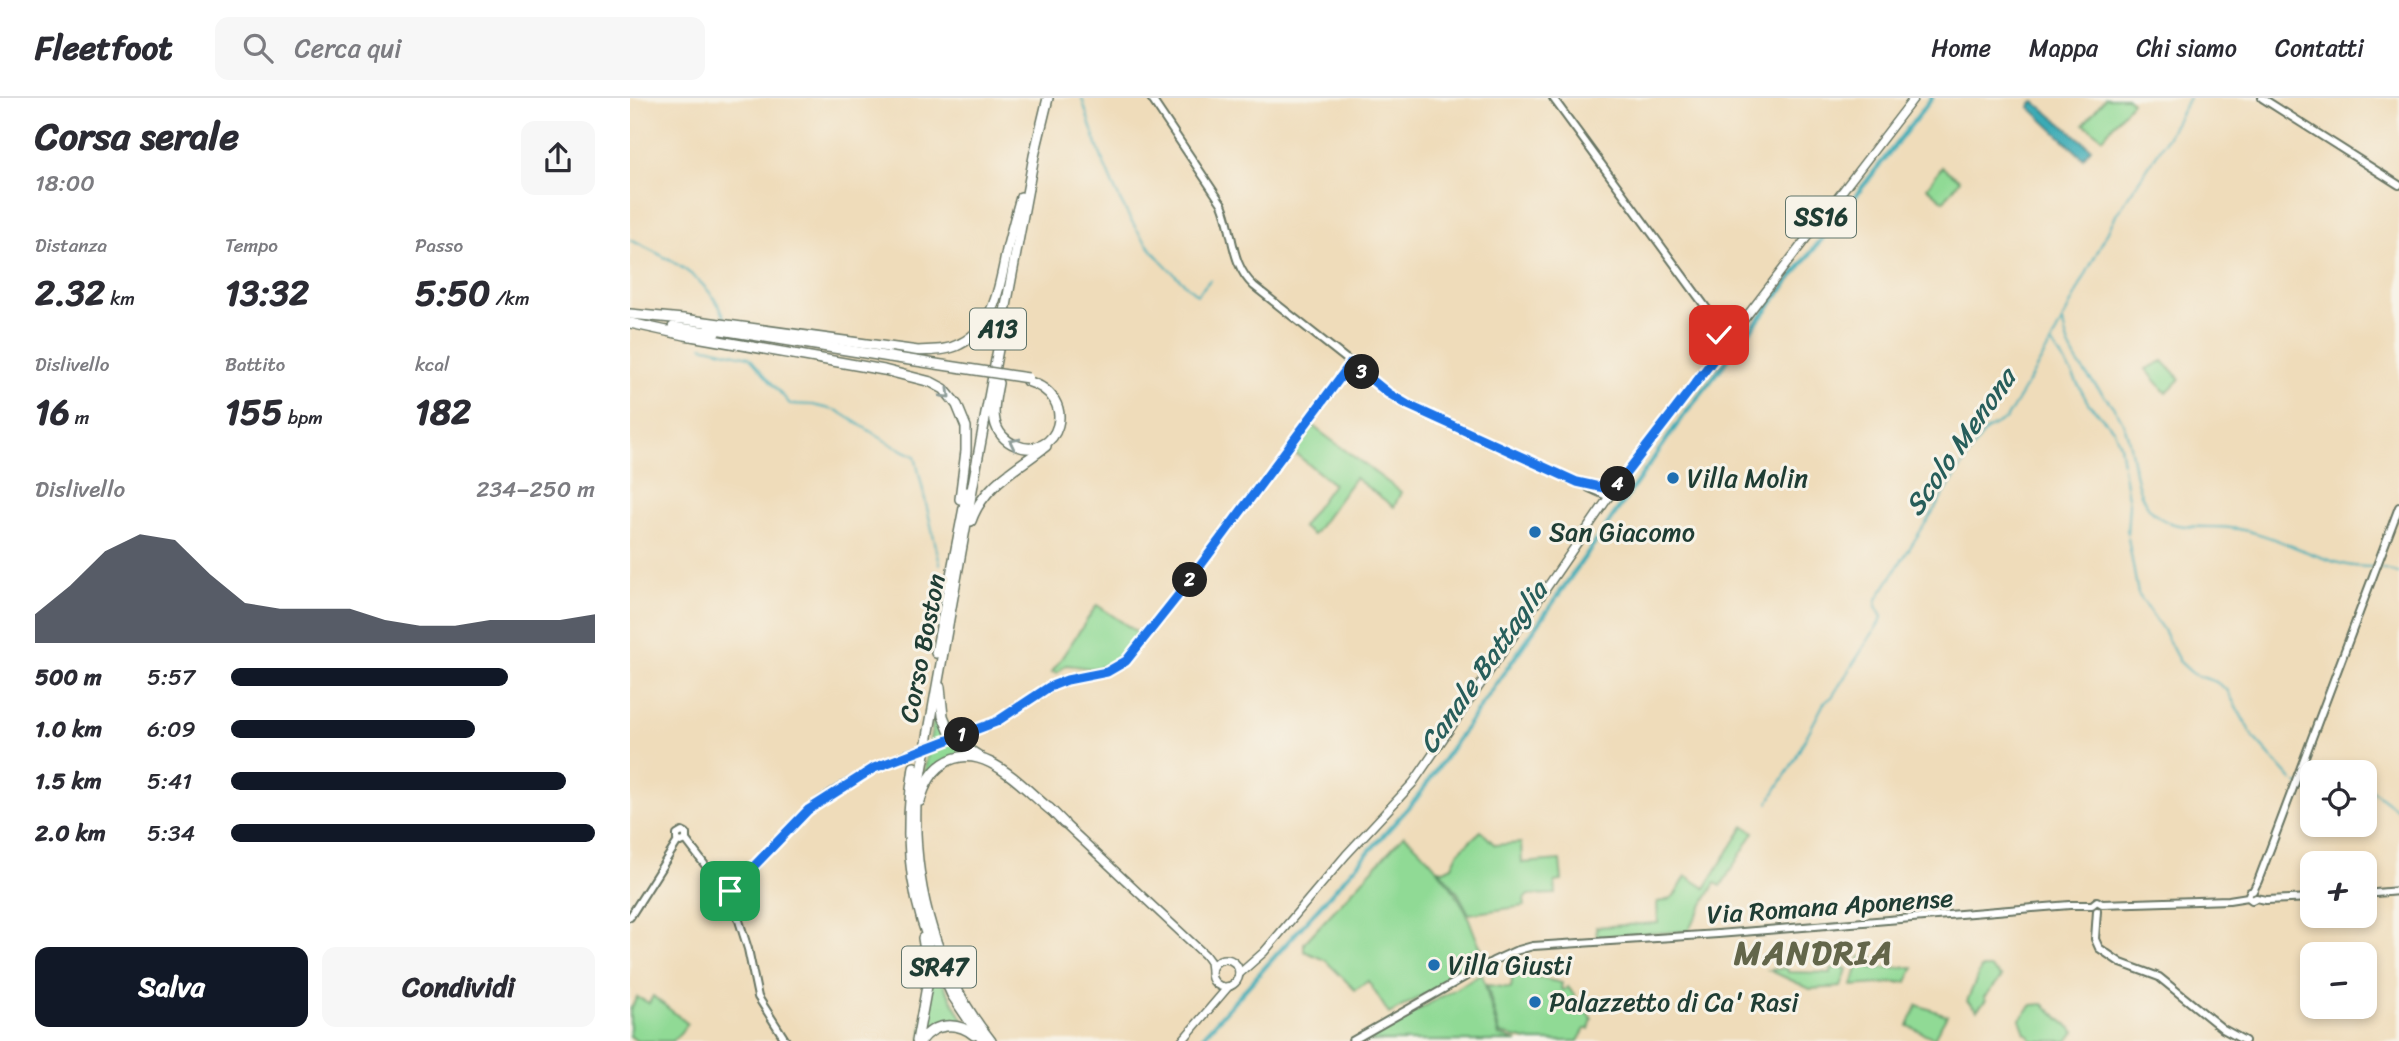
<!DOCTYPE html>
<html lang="it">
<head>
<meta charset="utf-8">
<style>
	:root { --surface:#fff; --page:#f7f7f7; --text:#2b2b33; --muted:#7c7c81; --line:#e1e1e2; --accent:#111827 }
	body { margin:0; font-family:Sriracha,sans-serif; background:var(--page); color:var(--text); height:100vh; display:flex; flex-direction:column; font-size:26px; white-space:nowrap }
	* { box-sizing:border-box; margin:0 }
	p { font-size:23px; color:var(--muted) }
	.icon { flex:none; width:38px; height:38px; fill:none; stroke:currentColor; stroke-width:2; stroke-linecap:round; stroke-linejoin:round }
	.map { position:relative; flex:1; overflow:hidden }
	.side { display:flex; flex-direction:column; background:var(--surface); width:630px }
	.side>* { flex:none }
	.buttons { position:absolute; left:1670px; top:662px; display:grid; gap:14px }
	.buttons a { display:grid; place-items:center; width:77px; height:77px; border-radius:14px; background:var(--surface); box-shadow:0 4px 10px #0003; font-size:35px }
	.pin { position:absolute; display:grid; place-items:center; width:60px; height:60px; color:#fff; margin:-30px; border-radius:14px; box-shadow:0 4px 10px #0006 }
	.km { position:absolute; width:35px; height:35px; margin:-18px; border-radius:50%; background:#222; color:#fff; font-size:19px; line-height:35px; text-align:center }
	.round { display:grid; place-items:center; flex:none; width:74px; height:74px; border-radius:14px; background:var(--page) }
	.head { display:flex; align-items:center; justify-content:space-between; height:119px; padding:0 35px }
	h1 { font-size:38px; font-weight:700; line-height:52px }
	.stats { display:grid; grid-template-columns:repeat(3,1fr); gap:10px; height:119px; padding:7px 35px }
	.stats div { display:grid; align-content:center }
	.stats b { font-size:35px; font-weight:700 }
	.stats small { font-size:19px; font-weight:400 }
	.stats p { font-size:19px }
	.chart { height:196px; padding:14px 35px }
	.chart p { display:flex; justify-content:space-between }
	.chart svg { width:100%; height:126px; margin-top:7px; fill:var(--accent); opacity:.7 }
	.button { display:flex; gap:14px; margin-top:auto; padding:14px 35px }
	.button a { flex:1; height:80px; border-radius:14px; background:var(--accent); color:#fff; font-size:28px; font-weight:700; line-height:80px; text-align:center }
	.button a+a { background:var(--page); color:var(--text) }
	ul { padding:0 35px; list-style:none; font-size:23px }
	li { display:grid; grid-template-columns:112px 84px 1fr; align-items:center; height:52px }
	li i { height:18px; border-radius:9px; background:var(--accent) }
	header { display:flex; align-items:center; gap:42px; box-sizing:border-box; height:98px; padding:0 35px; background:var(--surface); border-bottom:2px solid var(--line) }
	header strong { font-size:33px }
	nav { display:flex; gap:38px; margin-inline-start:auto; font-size:24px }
	.search { width:490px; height:63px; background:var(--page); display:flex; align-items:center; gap:18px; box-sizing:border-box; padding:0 24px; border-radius:14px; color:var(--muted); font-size:26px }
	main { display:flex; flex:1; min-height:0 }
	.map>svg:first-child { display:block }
	.green { fill:#90da95; stroke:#588c64; stroke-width:2 }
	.water { fill:#3aabb6; stroke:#2c7475; stroke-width:2 }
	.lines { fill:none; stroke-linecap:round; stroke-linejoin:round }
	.stream { stroke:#3aabb6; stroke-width:2 }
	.canal { stroke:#3aabb6; stroke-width:4.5 }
	.secondary-casing { stroke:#687563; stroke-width:10 }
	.primary-casing { stroke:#687563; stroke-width:10 }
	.highway-casing { stroke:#687563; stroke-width:12 }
	.secondary { stroke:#fff; stroke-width:6 }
	.primary { stroke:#fff; stroke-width:7 }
	.highway { stroke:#fff; stroke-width:9 }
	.secondary-bridge-casing { stroke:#687563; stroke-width:10; stroke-linecap:butt }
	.highway-bridge-casing { stroke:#687563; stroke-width:12; stroke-linecap:butt }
	.secondary-bridge { stroke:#fff; stroke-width:6 }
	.highway-bridge { stroke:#fff; stroke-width:9 }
	.oneway { stroke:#8f9e9a }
	.route-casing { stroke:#fff; stroke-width:14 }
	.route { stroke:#1a73e8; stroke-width:9 }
	.poi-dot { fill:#1f6fb2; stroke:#f7f3e8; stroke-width:2.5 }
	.labels { text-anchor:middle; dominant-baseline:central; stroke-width:6; stroke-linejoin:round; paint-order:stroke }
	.shield { fill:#f7f3e8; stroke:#60746a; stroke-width:2 }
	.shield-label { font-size:24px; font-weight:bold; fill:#1f3d34 }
	.poi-label { font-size:26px; fill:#1f3d34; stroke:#f7f3e8; text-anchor:start }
	.street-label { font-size:26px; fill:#1f3d34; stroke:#f7f3e8 }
	.water-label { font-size:28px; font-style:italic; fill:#275e5b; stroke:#f7f3e8 }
	.district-label { font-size:33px; font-weight:bold; letter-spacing:2px; fill:#63664a; stroke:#f7f3e8 }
</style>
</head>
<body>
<header>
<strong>Fleetfoot</strong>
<div class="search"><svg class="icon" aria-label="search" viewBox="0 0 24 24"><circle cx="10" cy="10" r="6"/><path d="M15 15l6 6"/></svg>Cerca qui</div>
<nav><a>Home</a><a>Mappa</a><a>Chi siamo</a><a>Contatti</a></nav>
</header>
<main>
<section class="side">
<div class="head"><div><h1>Corsa serale</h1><p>18:00</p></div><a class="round"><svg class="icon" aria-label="share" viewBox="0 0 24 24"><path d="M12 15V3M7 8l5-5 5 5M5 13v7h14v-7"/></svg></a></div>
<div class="stats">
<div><p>Distanza</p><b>2.32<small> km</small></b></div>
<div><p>Tempo</p><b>13:32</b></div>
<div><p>Passo</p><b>5:50<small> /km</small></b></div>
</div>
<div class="stats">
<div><p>Dislivello</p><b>16<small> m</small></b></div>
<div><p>Battito</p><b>155<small> bpm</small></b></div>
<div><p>kcal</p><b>182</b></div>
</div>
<div class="chart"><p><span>Dislivello</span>234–250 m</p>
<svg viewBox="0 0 160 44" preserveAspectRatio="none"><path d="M0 44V34L10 24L20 12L30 6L40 8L50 20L60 30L70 32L80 32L90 32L100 36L110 38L120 38L130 36L140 36L150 36L160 34V44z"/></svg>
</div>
<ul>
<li><b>500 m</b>5:57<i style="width:76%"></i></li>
<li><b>1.0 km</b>6:09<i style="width:67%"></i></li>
<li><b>1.5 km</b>5:41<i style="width:92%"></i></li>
<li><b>2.0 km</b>5:34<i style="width:100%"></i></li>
</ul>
<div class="button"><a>Salva</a><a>Condividi</a></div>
</section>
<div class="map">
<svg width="1769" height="943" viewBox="0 0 1769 943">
	<rect width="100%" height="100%" fill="#f7f3e8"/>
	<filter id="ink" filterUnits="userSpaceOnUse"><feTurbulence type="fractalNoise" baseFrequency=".0143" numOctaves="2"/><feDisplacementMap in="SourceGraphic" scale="14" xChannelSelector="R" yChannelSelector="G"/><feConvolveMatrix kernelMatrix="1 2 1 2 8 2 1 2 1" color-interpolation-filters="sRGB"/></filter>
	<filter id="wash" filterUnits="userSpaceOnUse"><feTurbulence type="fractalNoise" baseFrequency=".00686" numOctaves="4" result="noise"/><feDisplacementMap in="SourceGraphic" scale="28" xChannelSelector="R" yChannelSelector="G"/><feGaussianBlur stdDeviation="1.57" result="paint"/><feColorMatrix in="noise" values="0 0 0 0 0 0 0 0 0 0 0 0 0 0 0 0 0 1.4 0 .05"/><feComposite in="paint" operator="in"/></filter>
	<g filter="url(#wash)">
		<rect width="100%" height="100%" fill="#efdcba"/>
		<!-- green -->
		<g class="green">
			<polygon points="1475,0 1497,0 1502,4 1473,40 1454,26"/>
			<polygon points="1312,69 1330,82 1314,103 1297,89"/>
			<polygon points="1533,263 1550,281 1536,295 1516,271"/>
			<polygon points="680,326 771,394 764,409 725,380 683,437 672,429 703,386 661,352"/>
			<path d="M467,507L511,537C500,552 484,568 465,570C456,571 445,567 436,567L427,575L422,574Z"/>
			<path d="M306,607L309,608C316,630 318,640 337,654L293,682Z"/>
			<path d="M1114,728L1124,734L1091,788L1085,785L1058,833L967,839L966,829L1028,825L1027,804C1046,803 1047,793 1056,778L1075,790Z"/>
			<polygon points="851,733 865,747 891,745 892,765 930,762 932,783 925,784 926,796 898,797 894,801 895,808 839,816 828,795 809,771 814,772 822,768 829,753"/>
			<path d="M774,737C795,754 826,791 837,816C845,836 845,842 859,861L759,916L738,883L725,892L695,862L674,853V845Z"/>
			<polygon points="1244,858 1242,870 1284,869 1277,884 1222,888 1230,859"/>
			<polygon points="303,868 338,930 325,926 291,943 300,869"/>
			<polygon points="1210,869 1217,871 1211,889 1180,891 1139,872 1157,870 1158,874 1201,875 1201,871"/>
			<polygon points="1351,870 1360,870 1372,879 1354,899 1356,902 1347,912 1337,903"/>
			<polygon points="883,874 932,885 931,891 934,892 938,889 962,921 959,931 955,931 948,943 902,943 870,936 857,887 881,890"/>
			<polygon points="852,876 869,938 887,943 733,943"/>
			<polygon points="23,898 58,926 43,943 7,943 0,938 0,912 7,899 19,905"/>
			<polygon points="1413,906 1445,934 1438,943 1401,943 1399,937 1395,935 1390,921 1402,907"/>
			<polygon points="1287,907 1317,917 1304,940 1278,928"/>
		</g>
		<!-- water -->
		<polygon class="water" points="1405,4 1461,50 1453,60 1400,10 1401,6"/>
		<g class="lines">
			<!-- stream -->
			<g class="stream">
				<path d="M452,0C466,49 486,107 518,147C532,166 550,181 567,197L580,182"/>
				<path d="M0,142C39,160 79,179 96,222"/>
				<path d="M1433,224C1439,268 1465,282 1487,314C1507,343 1499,385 1519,410C1538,435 1573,427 1600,430C1639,434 1674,456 1712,466C1723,469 1734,469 1744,469"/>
				<polyline points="1422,246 1443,277 1458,305 1484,332 1490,347 1493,366"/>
				<polyline points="72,248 119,259 160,306 183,307 208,313 262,347 285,358 310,466"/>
				<polyline points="1493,369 1499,406 1497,436"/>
				<polyline points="1498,440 1508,496 1533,532 1549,563 1563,576 1586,584 1597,592 1623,639 1663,683"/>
				<polyline points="1750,470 1769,475"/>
				<polyline points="1667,686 1682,694"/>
				<polyline points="1734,686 1769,713"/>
				<polyline points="1138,705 1161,668 1194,605 1202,599 1251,522 1252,519 1246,508 1247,501 1350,340 1357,332 1376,321 1396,288 1421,245 1486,117 1534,45 1559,0"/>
			</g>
			<!-- canal -->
			<polyline class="canal" points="569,943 786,701 1051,321 1302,0"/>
		</g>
	</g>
	<g filter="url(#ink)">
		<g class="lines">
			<!-- secondary casing -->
			<g class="secondary-casing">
				<g id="secondary">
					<path d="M521,0L592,106C604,134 600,166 624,188L768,302L947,384L974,390L987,387"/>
					<polyline points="923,0 1083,219 1100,239"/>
					<polyline points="1632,0 1769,87"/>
					<polyline points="1086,227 1089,237 1087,257"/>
					<polyline points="959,390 979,399"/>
					<polyline points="306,646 366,624 419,589 437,582 477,574 496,563 550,495 721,265"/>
					<polyline points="56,742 51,744 47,742 47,737 52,734 56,736 56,742 97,796 106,813 118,851 128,899 156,943"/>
					<path d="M97,796C124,774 144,746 168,721C194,695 240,671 274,657"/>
					<polyline points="1734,796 1769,793"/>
					<polyline points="1618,799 1620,794 1623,793 1628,783 1769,409"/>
					<polyline points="1467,813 1465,841 1469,850 1491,865 1529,879 1593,931 1615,943"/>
					<polyline points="0,819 48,743"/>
					<polyline points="722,943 863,863 885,853 903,848 1088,836 1440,807 1462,807 1467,803 1472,806 1599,802 1618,799 1622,802 1626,800 1636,802 1682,800"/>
				</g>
			</g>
			<!-- primary casing -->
			<g class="primary-casing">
				<g id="primary">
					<polyline points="434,725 575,857 580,864 581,872"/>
					<circle cx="595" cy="875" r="14"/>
					<polyline points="609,876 634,854 716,757 783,685 987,387 1284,0"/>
					<polyline points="552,943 598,889"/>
				</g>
			</g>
			<!-- highway casing -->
			<g class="highway-casing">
				<g id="highway">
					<path d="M0,216L53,221L288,253C302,252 317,253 330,246C365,229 370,186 377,152C381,134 386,117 391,99"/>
					<polyline points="0,225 55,237 254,272 301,284 314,291 327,307 336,329 336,353 330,401"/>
					<polyline points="43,229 85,235"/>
					<polyline points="79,230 260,259"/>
					<path d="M368,285C366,297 362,311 365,323C367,334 375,343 385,347C428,365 452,299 397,283"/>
					<path d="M341,423C354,386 387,371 416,348"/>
					<polyline points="306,555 337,394"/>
					<polyline points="310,589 313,618 321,637"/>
					<polyline points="330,646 349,658"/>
					<path d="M284,669C274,729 278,787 299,844"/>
					<path d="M290,703C294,688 300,675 313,666C353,639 394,692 422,713"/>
					<polyline points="419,710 434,725"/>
					<polyline points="306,861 322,897 353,943"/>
					<polyline points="287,943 299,877 293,840"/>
					<path d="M291,943C304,925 327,923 344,937"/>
					<path d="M361,943C307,876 283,791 286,706L347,364L404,58L418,0"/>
				</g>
			</g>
			<!-- secondary -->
			<use href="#secondary" class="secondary"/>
			<!-- primary -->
			<use href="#primary" class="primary"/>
			<!-- highway -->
			<use href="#highway" class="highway"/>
			<!-- secondary-bridge casing -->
			<g class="secondary-bridge-casing">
				<polyline id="secondary-bridge" points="274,657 306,646"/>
			</g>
			<!-- highway-bridge casing -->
			<g class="highway-bridge-casing">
				<polyline id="highway-bridge" points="260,259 398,280"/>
			</g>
			<!-- secondary-bridge -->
			<use href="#secondary-bridge" class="secondary-bridge"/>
			<!-- highway-bridge -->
			<use href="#highway-bridge" class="highway-bridge"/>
		</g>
		<!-- one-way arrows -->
		<defs><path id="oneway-chevron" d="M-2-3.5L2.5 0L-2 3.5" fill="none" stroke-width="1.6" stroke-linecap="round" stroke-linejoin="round" transform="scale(1.75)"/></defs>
		<g class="oneway">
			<use href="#oneway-chevron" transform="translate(316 296) rotate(44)"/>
			<use href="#oneway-chevron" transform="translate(384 345) rotate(-154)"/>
		</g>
	</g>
	<g class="lines" filter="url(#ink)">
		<!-- route casing -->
		<g class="route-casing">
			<polyline id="route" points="100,793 178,712 244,670 366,624 419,589 437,582 477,574 496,563 550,495 721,265 758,295 778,307 947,384 974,390 987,387 1087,257 1089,237"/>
		</g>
		<!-- route -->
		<use href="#route" class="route"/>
	</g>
	<!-- markers -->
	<g class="poi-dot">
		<circle cx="1043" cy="380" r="7"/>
		<circle cx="905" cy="434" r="7"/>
		<circle cx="804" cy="867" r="7"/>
		<circle cx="905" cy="904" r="7"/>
	</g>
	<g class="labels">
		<!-- shield labels -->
		<g class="shield">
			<rect x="1156" y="98.5" width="70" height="41" rx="5"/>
			<rect x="340" y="210.5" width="56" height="41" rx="5"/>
			<rect x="272" y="848.5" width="74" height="41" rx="5"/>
		</g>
		<g class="shield-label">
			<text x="1191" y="119">SS16</text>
			<text x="368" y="231">A13</text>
			<text x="309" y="869">SR47</text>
		</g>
		<!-- poi labels -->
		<g class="poi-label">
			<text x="1057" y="380">Villa Molin</text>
			<text x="919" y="434">San Giacomo</text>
			<text x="818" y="867">Villa Giusti</text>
			<text x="919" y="904">Palazzetto di Ca' Rasi</text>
		</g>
		<!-- street labels -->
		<g class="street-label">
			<text transform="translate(292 550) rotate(-79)">Corso Boston</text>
			<text transform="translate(1200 808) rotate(-4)">Via Romana Aponense</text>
		</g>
		<!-- water labels -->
		<g class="water-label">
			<text transform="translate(1330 344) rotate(-55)">Scolo Menona</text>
			<text transform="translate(853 569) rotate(-55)">Canale Battaglia</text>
		</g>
		<!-- district labels -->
		<g class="district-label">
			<text x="1184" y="855">MANDRIA</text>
		</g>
	</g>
</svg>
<div class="buttons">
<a><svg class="icon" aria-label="locate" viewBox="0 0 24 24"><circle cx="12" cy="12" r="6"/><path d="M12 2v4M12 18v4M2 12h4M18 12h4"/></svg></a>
<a>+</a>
<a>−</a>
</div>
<div class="pin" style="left:100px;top:793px;background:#1e9e55"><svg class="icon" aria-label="arrive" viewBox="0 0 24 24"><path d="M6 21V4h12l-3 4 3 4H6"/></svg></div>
<div class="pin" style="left:1089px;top:237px;background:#d93025"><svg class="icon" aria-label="check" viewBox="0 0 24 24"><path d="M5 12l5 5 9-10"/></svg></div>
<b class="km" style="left:332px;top:637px">1</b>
<b class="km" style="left:560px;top:482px">2</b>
<b class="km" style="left:732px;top:274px">3</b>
<b class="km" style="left:988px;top:386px">4</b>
</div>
</main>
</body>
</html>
